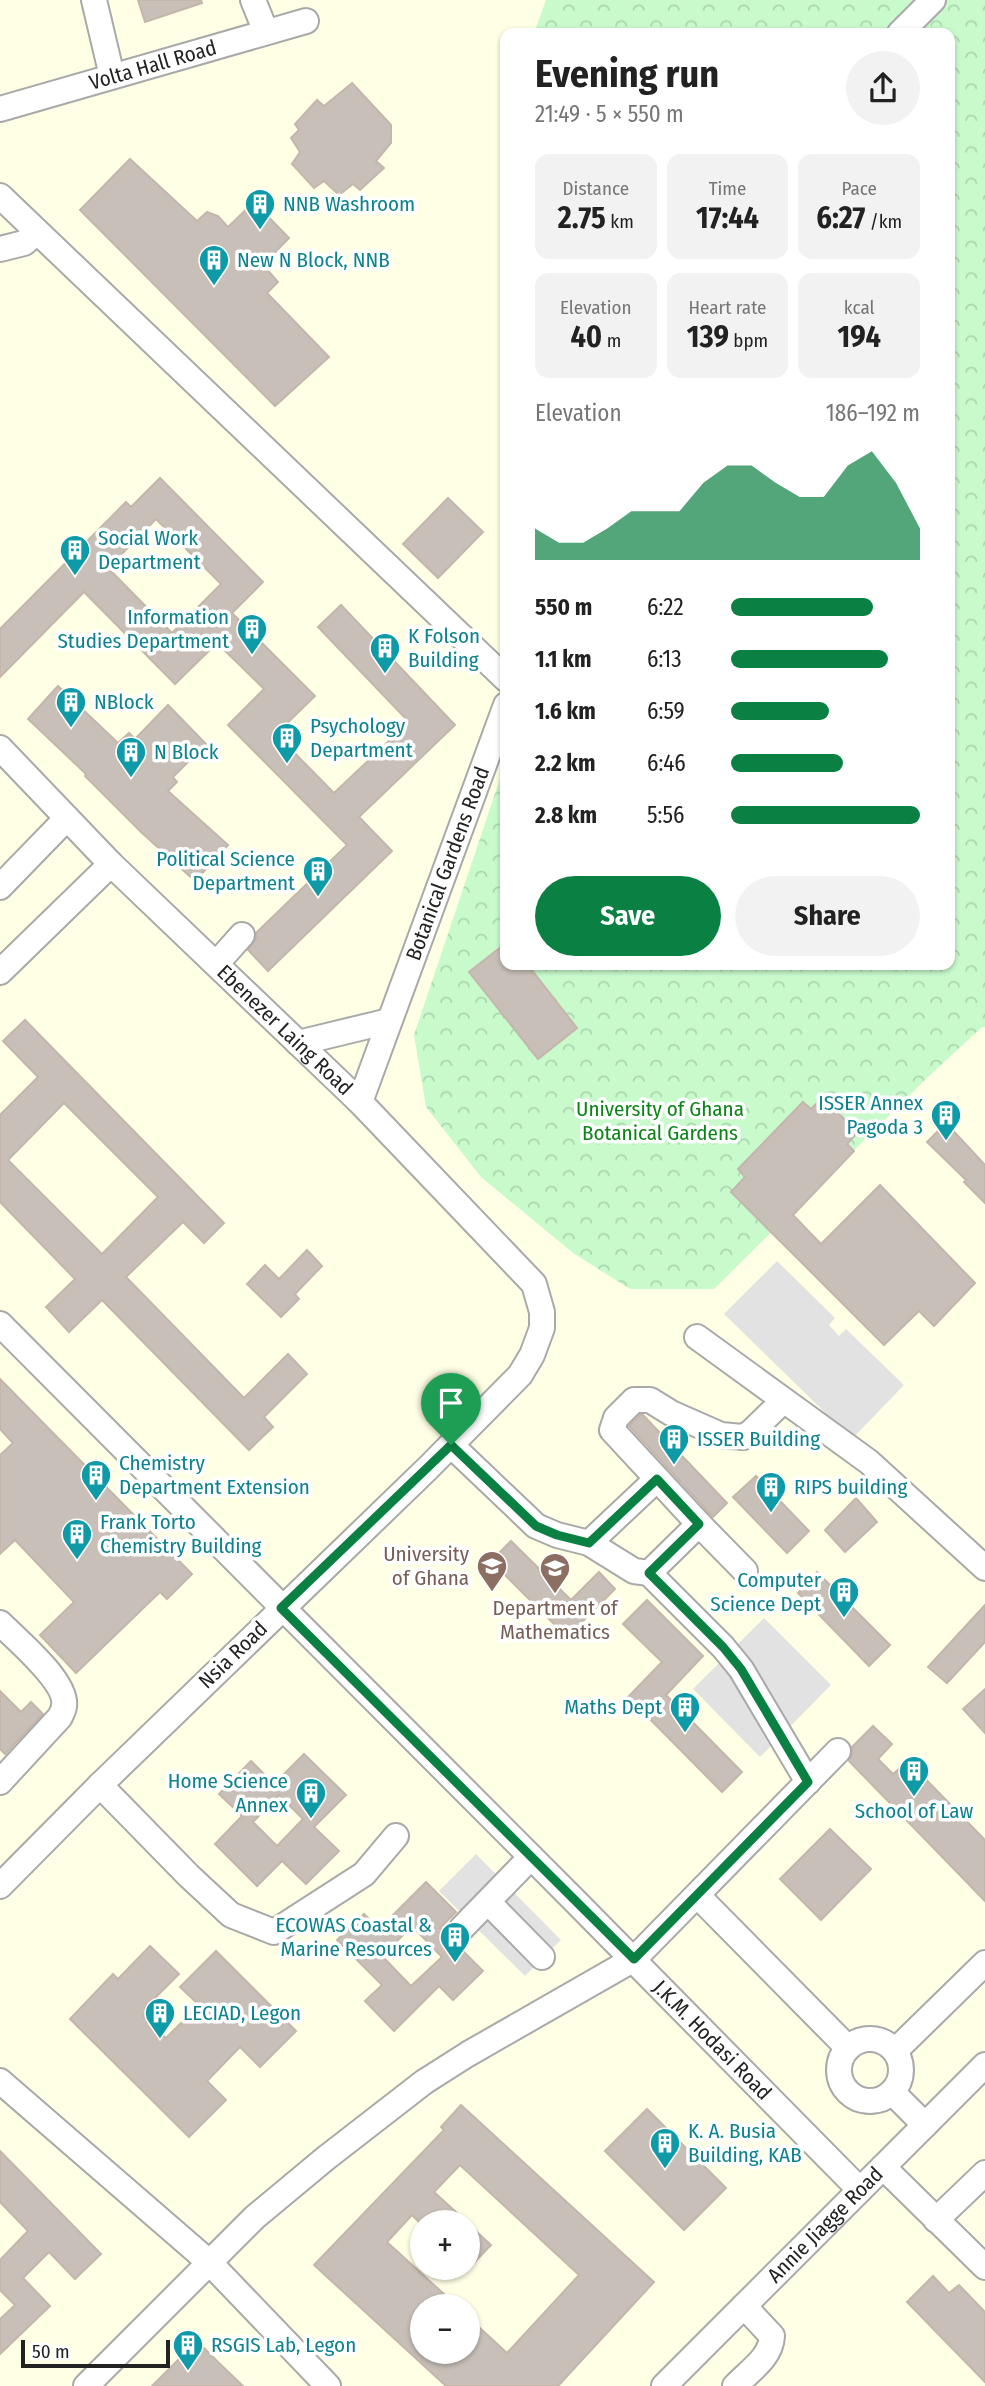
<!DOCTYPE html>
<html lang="en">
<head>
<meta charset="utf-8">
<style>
	:root { --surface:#fff; --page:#f2f2f2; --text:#222; --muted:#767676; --accent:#0b8043 }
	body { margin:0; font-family:"Fira Sans Condensed",sans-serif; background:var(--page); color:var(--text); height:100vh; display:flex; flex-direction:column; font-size:26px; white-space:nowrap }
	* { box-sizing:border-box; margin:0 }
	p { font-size:23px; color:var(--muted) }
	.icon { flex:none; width:38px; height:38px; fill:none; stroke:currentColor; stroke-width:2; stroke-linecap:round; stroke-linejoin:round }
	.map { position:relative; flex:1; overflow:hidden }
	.side { position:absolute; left:500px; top:28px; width:455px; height:942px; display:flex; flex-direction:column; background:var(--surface); border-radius:14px; box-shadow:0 2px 5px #0004 }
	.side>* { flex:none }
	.buttons { position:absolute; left:410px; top:2210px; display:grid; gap:14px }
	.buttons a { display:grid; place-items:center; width:70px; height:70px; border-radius:50%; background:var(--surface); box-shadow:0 2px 5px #0004; font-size:35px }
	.scale { position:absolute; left:21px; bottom:18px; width:149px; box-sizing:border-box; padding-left:7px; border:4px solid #222; border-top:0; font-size:19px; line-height:24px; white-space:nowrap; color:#222; -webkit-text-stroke:5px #fff; paint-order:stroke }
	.pin { position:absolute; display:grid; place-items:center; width:60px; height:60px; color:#fff; margin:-72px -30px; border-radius:50% 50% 50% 0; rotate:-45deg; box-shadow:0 0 7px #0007 }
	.pin .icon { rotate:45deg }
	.round { display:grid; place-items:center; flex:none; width:74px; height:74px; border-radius:37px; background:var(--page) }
	.summary { display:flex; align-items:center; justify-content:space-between; height:119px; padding:0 35px }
	h1 { font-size:38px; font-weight:700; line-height:52px }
	.figures { display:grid; grid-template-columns:repeat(3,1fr); gap:10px; height:119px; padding:7px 35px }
	.figures div { display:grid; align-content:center; border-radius:14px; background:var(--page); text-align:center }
	.figures b { font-size:30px; font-weight:700 }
	.figures small { font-size:19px; font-weight:400 }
	.figures p { font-size:19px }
	.chart { height:196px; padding:14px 35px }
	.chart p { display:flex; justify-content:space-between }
	.chart svg { width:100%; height:126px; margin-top:7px; fill:var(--accent); opacity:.7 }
	.cta { display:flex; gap:14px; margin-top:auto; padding:14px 35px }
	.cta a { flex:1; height:80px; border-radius:42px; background:var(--accent); color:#fff; font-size:28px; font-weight:700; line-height:80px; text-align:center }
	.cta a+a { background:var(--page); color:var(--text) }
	ul { padding:0 35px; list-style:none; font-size:23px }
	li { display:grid; grid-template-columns:112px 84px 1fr; align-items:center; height:52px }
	li i { height:18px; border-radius:9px; background:var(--accent) }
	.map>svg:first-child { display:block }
	.education { fill:#ffffe5; fill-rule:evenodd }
	.park { fill:url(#park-crowns) }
	.parking { fill:#e2e2e2 }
	.building { fill:#c7bfb8; stroke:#c4b6ab; stroke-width:2; fill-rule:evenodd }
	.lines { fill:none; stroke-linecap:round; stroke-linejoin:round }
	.minor-casing { stroke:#a9a9a9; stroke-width:28 }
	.minor { stroke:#fff; stroke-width:24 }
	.route-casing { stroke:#fff; stroke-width:14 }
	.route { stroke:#0b8043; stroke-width:9 }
	.labels { text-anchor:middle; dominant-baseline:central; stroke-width:7; stroke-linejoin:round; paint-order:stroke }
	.street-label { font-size:21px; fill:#222; stroke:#fff }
	.culture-label { font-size:21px; fill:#0d838f; stroke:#fff; text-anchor:start }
	.park-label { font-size:21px; fill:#0c8416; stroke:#fff }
	.education-label { font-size:21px; fill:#785e54; stroke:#fff; text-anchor:end }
</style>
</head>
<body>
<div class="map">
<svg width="985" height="2386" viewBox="0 0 985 2386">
	<defs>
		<pattern id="park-crowns" width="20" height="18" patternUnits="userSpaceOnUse" patternTransform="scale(1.75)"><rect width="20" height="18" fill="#c8facc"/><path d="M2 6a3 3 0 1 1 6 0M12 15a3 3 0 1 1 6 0" fill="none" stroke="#acd6af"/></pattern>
	</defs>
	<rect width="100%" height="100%" fill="#f2efe9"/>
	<!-- education -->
	<path class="education" d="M0,0H985V2386H0ZM506,33H950V964H506ZM422,2222H467V2268H422ZM422,2306H467V2352H422Z"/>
	<!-- park -->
	<polygon class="park" points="546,0 985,0 985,1027 982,1027 929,1076 714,1289 630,1289 573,1253 481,1177 426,1107 414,1035 506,761 506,964 950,964 950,33 534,33"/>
	<!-- parking -->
	<g class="parking">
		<polygon points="777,1261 835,1318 829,1325 839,1336 846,1329 904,1385 852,1439 724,1314"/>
		<polygon points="764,1618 831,1685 760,1757 693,1689"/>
		<polygon points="476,1854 561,1940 525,1976 439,1891"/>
	</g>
	<!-- building -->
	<g class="building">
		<polygon points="138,0 201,0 202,3 145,22"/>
		<polygon points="352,83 391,125 391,143 376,161 384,168 360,190 353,184 339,195 324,181 314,188 292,164 300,152 291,138 299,130 295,124 317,100 324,106"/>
		<polygon points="130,159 197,221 207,212 218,216 228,227 254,202 289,238 263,265 278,282 267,293 329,357 275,406 80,210"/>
		<path d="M160,478L263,582L232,613L315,696L276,734L334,793L409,722L318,627L341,605L455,725L359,817L392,851L268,971L248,950L256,939V933L347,845L228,725L264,689L217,643L175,684L84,592L0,677V629L126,502L131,507ZM156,519L221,584L172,633L108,568Z"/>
		<polygon points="448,498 483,532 438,578 403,544"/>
		<polygon points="58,686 118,743 129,733 135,739 168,705 206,744 173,777 177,782 168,791 228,845 195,881 141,832 85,776 86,774 28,719"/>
		<polygon points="506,943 506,964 527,964 577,1028 538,1059 469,972"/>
		<path d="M25,1020L224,1223L204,1243L183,1222L126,1277L244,1398L288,1354L307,1374L264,1417L273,1427L249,1450L102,1300L69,1332L46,1307L75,1279L0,1202V1115L38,1077L3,1041ZM64,1103L158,1197L102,1254L8,1160Z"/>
		<polygon points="822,1098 858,1132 847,1144 854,1151 793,1215 821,1244 880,1185 975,1283 934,1326 919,1311 884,1345 731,1192 745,1177 738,1169 803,1102 811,1109"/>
		<polygon points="946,1123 985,1165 985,1203 964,1182 966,1180 927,1142"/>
		<polygon points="307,1250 322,1266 295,1294 299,1299 281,1317 247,1284 265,1265 279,1279"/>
		<polygon points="0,1379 192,1574 167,1599 160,1592 76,1673 40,1635 74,1602 15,1540 0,1554 0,1455 13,1443 0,1429"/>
		<polygon points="640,1415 643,1415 727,1503 713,1517 629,1426"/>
		<polygon points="756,1476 809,1531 787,1553 733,1497"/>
		<polygon points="856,1498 877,1522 845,1552 825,1530"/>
		<polygon points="511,1541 571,1600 599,1572 615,1589 567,1637 491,1561"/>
		<polygon points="817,1572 890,1645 869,1666 798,1593"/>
		<polygon points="647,1600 703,1656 666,1695 742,1772 722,1792 628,1697 662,1662 623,1624"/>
		<polygon points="985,1605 985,1642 947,1683 928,1667"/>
		<polygon points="985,1689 985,1733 963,1709"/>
		<polygon points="0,1691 21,1712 31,1702 43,1714 5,1754 0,1749"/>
		<polygon points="873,1726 892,1744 878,1759 893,1774 908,1761 985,1840 985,1901 849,1761 852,1754 852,1747"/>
		<path d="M304,1754L346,1795L314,1827L339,1851L306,1884L282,1861L257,1886L215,1844L242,1816L219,1794L251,1761L274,1784ZM279,1795L303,1819L277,1846L253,1822Z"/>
		<polygon points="830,1829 871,1869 821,1920 780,1879"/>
		<path d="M426,1882L456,1912L440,1928L483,1971L453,2000L439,1986L394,2031L365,2001L382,1985L337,1940L364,1914L379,1929ZM412,1926L442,1957L411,1986L382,1956Z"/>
		<polygon points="150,1946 179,1974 145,2008 148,2011 143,2016 166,2038 199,2005 180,1987 216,1951 296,2031 260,2067 240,2047 207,2081 226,2100 189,2137 70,2019 113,1974 118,1979"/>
		<path d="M461,2105L654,2282L558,2386H446L314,2265L444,2130L441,2127ZM460,2165L579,2275L507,2353L467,2316V2352H422V2306H457L387,2242L412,2215L419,2222H467L434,2192Z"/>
		<polygon points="647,2109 726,2188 684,2230 605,2151"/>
		<polygon points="0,2151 101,2254 75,2279 49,2252 23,2278 50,2306 0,2354 0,2319 15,2305 0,2290 0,2260 28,2231 0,2202"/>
		<polygon points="467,2223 491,2245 467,2270"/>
		<polygon points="933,2276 949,2293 959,2285 985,2312 985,2382 907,2302"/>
		<polygon points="197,2341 219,2363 243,2386 152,2386"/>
	</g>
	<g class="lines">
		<!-- minor casing -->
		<g class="minor-casing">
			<g id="minor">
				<polyline points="94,0 112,76"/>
				<polyline points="253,0 266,32"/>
				<polyline points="900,33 933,0"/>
				<path id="s1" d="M0,109L306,21"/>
				<polyline points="0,196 506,679"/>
				<polyline points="0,249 24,243 37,232"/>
				<path id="s2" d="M0,748L111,864L360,1102L534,1284L542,1312V1328L532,1355L520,1375L428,1468L100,1785L0,1886"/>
				<polyline points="0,887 67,818"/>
				<polyline points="217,963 242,935"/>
				<polyline points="0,972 111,864"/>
				<polyline points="298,1043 389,1021"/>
				<path id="s3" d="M360,1102L506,705"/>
				<path id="s4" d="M0,1324L579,1905L860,2190"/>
				<polyline points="697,1337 869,1462 985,1568"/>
				<polyline points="451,1445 536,1526 557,1535 589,1543 634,1571 649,1573 723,1647 741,1669 808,1782"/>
				<polyline points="699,1524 612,1430 616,1418 634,1400 650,1400 671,1413 721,1435 743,1437 750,1433 783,1401"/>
				<polyline points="589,1543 657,1479"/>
				<polyline points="649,1573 699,1524 745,1571"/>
				<path d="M0,1623C16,1639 68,1682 64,1706C64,1710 61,1714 60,1717L0,1782"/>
				<polyline points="100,1785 189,1876 231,1915 274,1932 364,1874 396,1836"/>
				<polyline points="698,1896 848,2048"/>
				<polyline points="488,1902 542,1957"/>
				<polyline points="462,1928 531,1857"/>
				<circle cx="870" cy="2070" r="31"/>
				<polyline points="895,2051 985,1963"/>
				<polyline points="0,2081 209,2262 328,2386"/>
				<polyline points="892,2092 925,2125"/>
				<polyline points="883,2167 985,2267"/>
				<polyline points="936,2220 985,2173"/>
				<polyline points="86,2386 255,2217 326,2158 424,2082 468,2054 634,1959 838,1751"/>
				<path id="s5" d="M664,2386L985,2065"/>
				<path d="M735,2386C749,2371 771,2358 772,2336L744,2306"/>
			</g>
		</g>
		<!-- minor -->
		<use href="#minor" class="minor"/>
	</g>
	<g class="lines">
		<!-- route casing -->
		<g class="route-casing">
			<polygon id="route" points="451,1445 536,1526 557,1535 589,1543 657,1479 699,1524 649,1573 723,1647 741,1669 808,1782 634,1959 281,1608"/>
		</g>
		<!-- route -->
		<use href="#route" class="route"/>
	</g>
	<!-- icons -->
	<defs>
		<g id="building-pin" transform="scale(1.575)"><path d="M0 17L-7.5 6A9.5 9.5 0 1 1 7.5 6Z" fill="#0f9aa8" stroke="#fff"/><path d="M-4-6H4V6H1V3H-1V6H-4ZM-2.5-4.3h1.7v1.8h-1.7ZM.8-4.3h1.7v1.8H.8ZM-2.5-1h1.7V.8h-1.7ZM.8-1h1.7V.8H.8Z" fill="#fff"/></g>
		<g id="university-pin" transform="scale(1.575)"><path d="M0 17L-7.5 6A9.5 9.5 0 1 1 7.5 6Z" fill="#8d6e63" stroke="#fff"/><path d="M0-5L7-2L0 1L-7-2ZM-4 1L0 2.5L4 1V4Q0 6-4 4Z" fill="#fff"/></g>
		<g id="school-pin" transform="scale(1.575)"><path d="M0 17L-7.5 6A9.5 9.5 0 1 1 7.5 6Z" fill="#8d6e63" stroke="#fff"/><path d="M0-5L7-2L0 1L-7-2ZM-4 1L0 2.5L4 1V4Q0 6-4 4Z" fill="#fff"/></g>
	</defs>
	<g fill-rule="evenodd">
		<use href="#building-pin" x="260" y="204"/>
		<use href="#building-pin" x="214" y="260"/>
		<use href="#building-pin" x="75" y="550"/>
		<use href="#building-pin" x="252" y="629"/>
		<use href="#building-pin" x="385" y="648"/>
		<use href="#building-pin" x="71" y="702"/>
		<use href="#building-pin" x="287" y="738"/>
		<use href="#building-pin" x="131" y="752"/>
		<use href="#building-pin" x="318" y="871"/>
		<use href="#building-pin" x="946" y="1115"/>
		<use href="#building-pin" x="674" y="1439"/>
		<use href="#building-pin" x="96" y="1475"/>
		<use href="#building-pin" x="771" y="1487"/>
		<use href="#building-pin" x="77" y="1534"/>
		<use href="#university-pin" x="492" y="1566"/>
		<use href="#school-pin" x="555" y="1568"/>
		<use href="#building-pin" x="844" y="1592"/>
		<use href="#building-pin" x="685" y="1707"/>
		<use href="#building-pin" x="914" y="1771"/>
		<use href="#building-pin" x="311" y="1793"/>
		<use href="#building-pin" x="455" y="1937"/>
		<use href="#building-pin" x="160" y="2013"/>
		<use href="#building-pin" x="665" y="2143"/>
		<use href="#building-pin" x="188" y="2345"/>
	</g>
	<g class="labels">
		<!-- street labels -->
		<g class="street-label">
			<text stroke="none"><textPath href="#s1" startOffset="159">Volta Hall Road</textPath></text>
			<text stroke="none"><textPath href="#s3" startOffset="254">Botanical Gardens Road</textPath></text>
			<text stroke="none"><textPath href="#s2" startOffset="401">Ebenezer Laing Road</textPath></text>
			<text transform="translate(233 1655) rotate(-44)">Nsia Road</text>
			<text stroke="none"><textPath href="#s4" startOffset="1010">J.K.M. Hodasi Road</textPath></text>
			<text stroke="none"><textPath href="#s5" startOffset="228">Annie Jiagge Road</textPath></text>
		</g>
		<!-- culture labels -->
		<g class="culture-label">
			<text x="283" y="204">NNB Washroom</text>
			<text x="237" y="260">New N Block, NNB</text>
			<text x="98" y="538">Social Work<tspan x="98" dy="24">Department</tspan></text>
			<text x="229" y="617" text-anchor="end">Information<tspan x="229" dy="24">Studies Department</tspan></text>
			<text x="408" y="636">K Folson<tspan x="408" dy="24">Building</tspan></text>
			<text x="94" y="702">NBlock</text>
			<text x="310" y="726">Psychology<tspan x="310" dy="24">Department</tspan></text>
			<text x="154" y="752">N Block</text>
			<text x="295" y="859" text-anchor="end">Political Science<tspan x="295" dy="24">Department</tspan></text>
			<text x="923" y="1103" text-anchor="end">ISSER Annex<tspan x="923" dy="24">Pagoda 3</tspan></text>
			<text x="697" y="1439">ISSER Building</text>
			<text x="119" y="1463">Chemistry<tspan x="119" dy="24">Department Extension</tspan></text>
			<text x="794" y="1487">RIPS building</text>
			<text x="100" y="1522">Frank Torto<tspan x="100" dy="24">Chemistry Building</tspan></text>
			<text x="821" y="1580" text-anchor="end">Computer<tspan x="821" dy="24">Science Dept</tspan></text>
			<text x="662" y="1707" text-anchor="end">Maths Dept</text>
			<text x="288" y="1781" text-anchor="end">Home Science<tspan x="288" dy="24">Annex</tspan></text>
			<text x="914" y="1811" text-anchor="middle">School of Law</text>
			<text x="432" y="1925" text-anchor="end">ECOWAS Coastal &amp;<tspan x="432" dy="24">Marine Resources</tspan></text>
			<text x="183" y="2013">LECIAD, Legon</text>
			<text x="688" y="2131">K. A. Busia<tspan x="688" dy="24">Building, KAB</tspan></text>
			<text x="211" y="2345">RSGIS Lab, Legon</text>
		</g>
		<!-- park labels -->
		<g class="park-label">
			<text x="660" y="1109">University of Ghana<tspan x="660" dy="24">Botanical Gardens</tspan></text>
		</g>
		<!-- education labels -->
		<g class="education-label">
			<text x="469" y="1554">University<tspan x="469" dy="24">of Ghana</tspan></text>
			<text x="555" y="1608" text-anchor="middle">Department of<tspan x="555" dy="24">Mathematics</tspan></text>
		</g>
	</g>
</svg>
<div class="buttons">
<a>+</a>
<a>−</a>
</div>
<div class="scale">50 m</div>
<div class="pin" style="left:451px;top:1445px;background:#1e9e55"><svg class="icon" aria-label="arrive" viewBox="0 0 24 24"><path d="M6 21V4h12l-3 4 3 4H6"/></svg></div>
<section class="side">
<div class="summary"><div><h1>Evening run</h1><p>21:49 · 5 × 550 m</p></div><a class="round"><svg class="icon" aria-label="share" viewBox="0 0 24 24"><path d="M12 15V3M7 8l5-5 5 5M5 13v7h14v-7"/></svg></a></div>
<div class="figures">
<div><p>Distance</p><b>2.75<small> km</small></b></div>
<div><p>Time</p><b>17:44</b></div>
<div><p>Pace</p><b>6:27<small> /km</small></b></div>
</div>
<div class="figures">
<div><p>Elevation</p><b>40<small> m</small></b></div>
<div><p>Heart rate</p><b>139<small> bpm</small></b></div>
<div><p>kcal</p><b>194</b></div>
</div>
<div class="chart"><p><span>Elevation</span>186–192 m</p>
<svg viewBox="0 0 160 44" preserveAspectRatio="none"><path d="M0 44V33L10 38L20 38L30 33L40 27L50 27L60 27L70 17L80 11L90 11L100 17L110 22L120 22L130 11L140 6L150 17L160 33V44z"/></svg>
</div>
<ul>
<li><b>550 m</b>6:22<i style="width:75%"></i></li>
<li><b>1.1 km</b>6:13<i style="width:83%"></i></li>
<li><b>1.6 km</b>6:59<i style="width:52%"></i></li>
<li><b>2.2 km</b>6:46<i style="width:59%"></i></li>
<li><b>2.8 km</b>5:56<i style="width:100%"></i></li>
</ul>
<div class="cta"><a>Save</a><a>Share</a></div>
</section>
</div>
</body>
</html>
